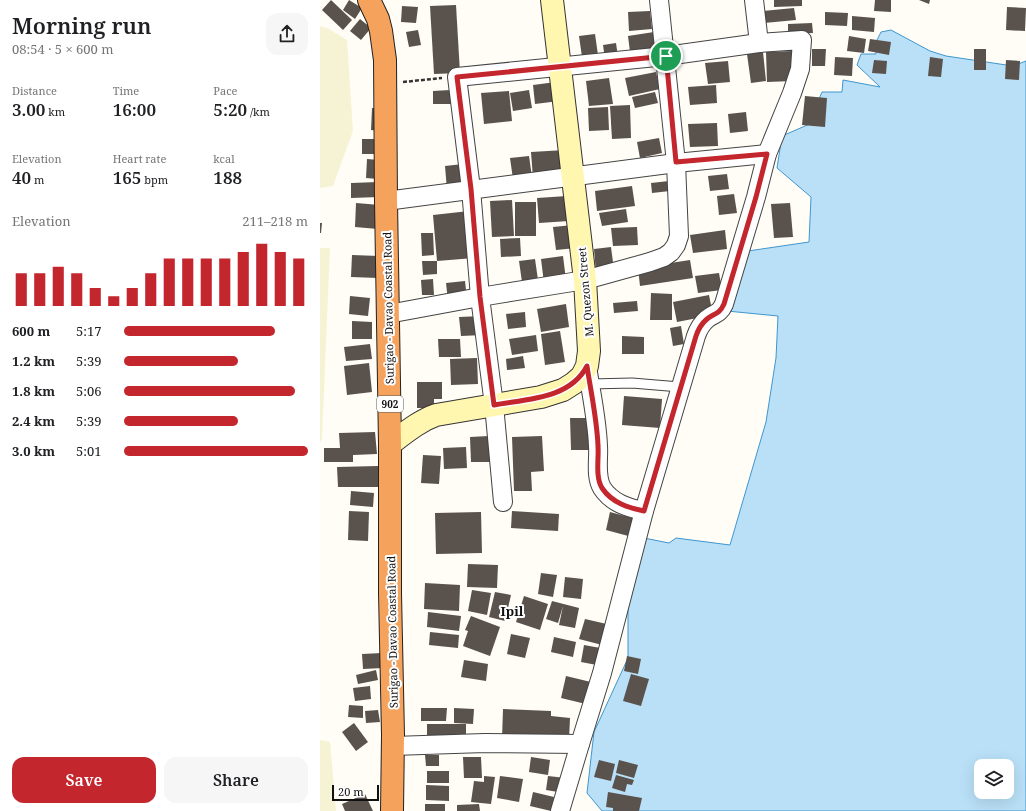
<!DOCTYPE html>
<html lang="en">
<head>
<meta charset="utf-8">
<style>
	:root { --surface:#fff; --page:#f6f6f6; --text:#202124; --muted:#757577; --accent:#c4262e }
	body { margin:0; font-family:"Noto Serif",serif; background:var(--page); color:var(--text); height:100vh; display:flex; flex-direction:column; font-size:15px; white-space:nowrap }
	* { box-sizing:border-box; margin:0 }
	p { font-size:13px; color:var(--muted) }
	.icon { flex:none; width:22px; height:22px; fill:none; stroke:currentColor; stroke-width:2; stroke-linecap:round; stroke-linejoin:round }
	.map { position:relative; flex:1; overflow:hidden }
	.sheet { display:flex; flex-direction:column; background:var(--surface); width:320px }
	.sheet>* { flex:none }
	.fabs { position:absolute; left:654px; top:759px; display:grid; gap:8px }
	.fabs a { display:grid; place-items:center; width:40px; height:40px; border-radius:8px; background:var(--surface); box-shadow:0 4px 16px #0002; font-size:20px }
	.scale { position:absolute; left:12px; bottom:10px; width:47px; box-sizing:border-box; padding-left:4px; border:2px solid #111; border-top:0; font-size:11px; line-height:14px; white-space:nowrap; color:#111; -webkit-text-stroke:3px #fff; paint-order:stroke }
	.pin { position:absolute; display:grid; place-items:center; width:34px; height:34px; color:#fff; margin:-17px; border:2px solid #fff; border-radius:50%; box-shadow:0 1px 4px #0007 }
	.round { display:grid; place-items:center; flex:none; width:42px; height:42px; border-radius:12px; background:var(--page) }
	.head { display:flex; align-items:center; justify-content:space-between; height:68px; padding:0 12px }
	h1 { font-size:22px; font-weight:600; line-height:30px }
	.stats { display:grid; grid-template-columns:repeat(3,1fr); gap:6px; height:68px; padding:4px 12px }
	.stats div { display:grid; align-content:center }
	.stats b { font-size:17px; font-weight:600 }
	.stats small { font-size:11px; font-weight:400 }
	.stats p { font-size:11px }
	.chart { height:112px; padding:8px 12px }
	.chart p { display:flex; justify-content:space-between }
	.chart svg { width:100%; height:72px; margin-top:4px; stroke:var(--accent); stroke-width:6 }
	.action { display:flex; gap:8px; margin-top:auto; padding:8px 12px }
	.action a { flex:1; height:46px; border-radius:12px; background:var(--accent); color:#fff; font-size:16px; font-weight:600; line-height:46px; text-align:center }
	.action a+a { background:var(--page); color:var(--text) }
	ul { padding:0 12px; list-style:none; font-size:13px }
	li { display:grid; grid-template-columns:64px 48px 1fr; align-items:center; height:30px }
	li i { height:10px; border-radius:5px; background:var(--accent) }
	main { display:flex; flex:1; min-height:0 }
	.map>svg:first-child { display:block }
	.farmland { fill:#f6f3d4 }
	.water { fill:#b9e0f7; stroke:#3f96cf; fill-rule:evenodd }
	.building { fill:#5a524d }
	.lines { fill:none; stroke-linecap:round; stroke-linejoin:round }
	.lane-casing { stroke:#444; stroke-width:11 }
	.street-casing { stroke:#444; stroke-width:20 }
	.secondary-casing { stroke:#333; stroke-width:24 }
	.highway-casing { stroke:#222; stroke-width:24 }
	.path { stroke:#333; stroke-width:2.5; stroke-dasharray:4 2; stroke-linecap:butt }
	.lane { stroke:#fff; stroke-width:9 }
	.street { stroke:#fff; stroke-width:18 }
	.secondary { stroke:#fff6b0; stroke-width:22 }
	.highway { stroke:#f5a25d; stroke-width:22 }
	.route-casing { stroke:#fff; stroke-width:8 }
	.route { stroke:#c4262e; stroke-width:5 }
	.labels { text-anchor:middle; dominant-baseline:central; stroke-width:4; stroke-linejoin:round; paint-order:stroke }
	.shield { fill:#fff; stroke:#585858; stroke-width:1 }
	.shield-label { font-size:10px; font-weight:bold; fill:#111 }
	.street-label { font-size:11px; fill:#111; stroke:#fff }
	.quarter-label { font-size:13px; font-weight:bold; fill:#111; stroke:#fff }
</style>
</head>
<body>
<main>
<section class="sheet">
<div class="head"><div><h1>Morning run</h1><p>08:54 · 5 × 600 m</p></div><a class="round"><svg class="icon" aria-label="share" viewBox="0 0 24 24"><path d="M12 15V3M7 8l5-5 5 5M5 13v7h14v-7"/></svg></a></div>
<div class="stats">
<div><p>Distance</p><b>3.00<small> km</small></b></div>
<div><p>Time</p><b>16:00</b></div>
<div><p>Pace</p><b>5:20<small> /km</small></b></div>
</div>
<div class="stats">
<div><p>Elevation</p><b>40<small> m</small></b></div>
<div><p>Heart rate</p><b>165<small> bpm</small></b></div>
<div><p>kcal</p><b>188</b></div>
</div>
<div class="chart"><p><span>Elevation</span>211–218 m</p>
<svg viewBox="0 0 160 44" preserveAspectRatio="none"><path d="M5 44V24M15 44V24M25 44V20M35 44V24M45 44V33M55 44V38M65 44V33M75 44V24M85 44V15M95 44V15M105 44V15M115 44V15M125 44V11M135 44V6M145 44V11M155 44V15"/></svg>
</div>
<ul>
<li><b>600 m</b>5:17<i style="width:82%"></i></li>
<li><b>1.2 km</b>5:39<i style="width:62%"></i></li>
<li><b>1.8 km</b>5:06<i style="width:93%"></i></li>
<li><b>2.4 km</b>5:39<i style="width:62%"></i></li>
<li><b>3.0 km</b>5:01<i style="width:100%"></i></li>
</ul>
<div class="action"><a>Save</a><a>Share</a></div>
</section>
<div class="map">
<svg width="706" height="811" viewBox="0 0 706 811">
	<rect width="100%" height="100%" fill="#fffdf5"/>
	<!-- farmland -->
	<g class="farmland">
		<polygon points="0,26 9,29 27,40 33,131 13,186 0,188"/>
		<polygon points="0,248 10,248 2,439 0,443"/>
		<polygon points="0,740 10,742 16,811 0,811"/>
	</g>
	<!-- water -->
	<path class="water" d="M571,30L610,51L626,56L693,66L706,61V811H282L267,793L274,732L308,658V603L324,538L349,543L356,538L410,545L446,422L456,358L458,316L407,311L428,251L489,242L491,197L457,168L462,136L492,123L498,101L502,92H522L523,80L560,87L537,65L541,54H556V42L561,32ZM661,766H687V792H661Z"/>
	<!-- building -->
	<g class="building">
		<polygon points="11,0 32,20 23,30 2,10"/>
		<polygon points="29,0 42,8 35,19 23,10"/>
		<polygon points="454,0 482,0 482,6 454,7"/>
		<polygon points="555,0 571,0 571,12 554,11"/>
		<polygon points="599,0 610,0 609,4"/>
		<polygon points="136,5 140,73 114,74 110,6"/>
		<polygon points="82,6 98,7 96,23 81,22"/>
		<polygon points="687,7 706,8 705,31 686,30"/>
		<polygon points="474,8 476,20 444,23 443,11"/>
		<polygon points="330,11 332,29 309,31 308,12"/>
		<polygon points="505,12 528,13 527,26 505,25"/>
		<polygon points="532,16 555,18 554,32 532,30"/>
		<polygon points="40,19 51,28 41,40 30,31"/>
		<polygon points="492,23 493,33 468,34 468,24"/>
		<polygon points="98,30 101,45 89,47 86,32"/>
		<polygon points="334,32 336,49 310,52 308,36"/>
		<polygon points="275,34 278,55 262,57 259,36"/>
		<polygon points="529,36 546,39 544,53 527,51"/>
		<polygon points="550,39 571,42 569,55 548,51"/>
		<polygon points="296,43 298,57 285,59 283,45"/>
		<polygon points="492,49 506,49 505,66 492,66"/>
		<rect x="654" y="49" width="12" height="21"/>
		<polygon points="472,51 473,81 447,82 446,52"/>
		<polygon points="443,52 446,81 431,83 427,54"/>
		<polygon points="515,57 533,58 532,76 514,75"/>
		<polygon points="610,57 623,59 621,77 608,76"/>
		<polygon points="554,60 567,61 566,74 552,73"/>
		<polygon points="686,60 700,61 699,80 685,79"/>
		<polygon points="408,61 410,82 388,84 385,63"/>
		<polygon points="336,72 340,89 309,96 305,78"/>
		<polygon points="289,78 293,104 269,106 266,81"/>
		<polygon points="236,82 239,101 215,104 213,85"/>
		<polygon points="396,85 397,103 370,105 368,87"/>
		<polygon points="130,90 131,104 113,104 113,91"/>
		<polygon points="209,90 212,108 193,111 190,93"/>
		<polygon points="189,91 192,121 164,124 161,93"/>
		<polygon points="335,92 338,103 315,108 312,97"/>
		<polygon points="485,96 507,98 505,127 482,125"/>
		<polygon points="310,105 311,138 292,139 290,106"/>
		<polygon points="288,107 289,130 269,131 268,108"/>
		<polygon points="52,108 63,109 61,131 51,130"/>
		<polygon points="426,112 428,131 410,133 408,114"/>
		<polygon points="397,123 398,146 370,147 368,124"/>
		<polygon points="339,138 342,153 320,158 317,142"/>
		<rect x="42" y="139" width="16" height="15"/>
		<polygon points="245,150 248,176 213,178 211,152"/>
		<polygon points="209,156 212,177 193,179 190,158"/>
		<polygon points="47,159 59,160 58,179 46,178"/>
		<polygon points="143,164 145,188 127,190 125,166"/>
		<polygon points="407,174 409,189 390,191 388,176"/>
		<polygon points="349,181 350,191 332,193 331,183"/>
		<polygon points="58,182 59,197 31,198 31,183"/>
		<polygon points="312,186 315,206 277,211 275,191"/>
		<polygon points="414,194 417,213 399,215 397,196"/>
		<polygon points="247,196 249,221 219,223 217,198"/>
		<polygon points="192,200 194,236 172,237 170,201"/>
		<rect x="195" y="202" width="21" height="34"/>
		<polygon points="36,203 60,205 58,229 35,227"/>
		<polygon points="470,203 473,237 454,238 451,204"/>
		<polygon points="306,209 308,222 282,226 279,213"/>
		<polygon points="149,211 154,258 117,261 113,215"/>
		<polygon points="0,223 2,223 1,233 0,233"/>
		<polygon points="253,225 256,248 236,250 233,227"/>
		<polygon points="317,227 318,245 293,246 291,228"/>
		<polygon points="405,230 407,249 373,253 370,235"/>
		<polygon points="101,233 113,233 114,255 102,256"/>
		<polygon points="200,238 201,256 181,257 180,239"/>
		<polygon points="291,247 294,270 276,272 274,249"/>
		<polygon points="32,255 59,256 58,278 31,277"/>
		<polygon points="243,256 246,280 224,283 221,259"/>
		<polygon points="215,259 219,287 203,289 199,261"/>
		<polygon points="370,260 373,278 320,286 318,268"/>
		<polygon points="102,261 117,261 117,274 103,275"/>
		<polygon points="399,273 402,290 378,293 375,276"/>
		<polygon points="113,279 114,295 102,295 101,280"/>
		<polygon points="145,281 147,299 128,301 126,283"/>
		<polygon points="331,293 352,294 352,320 330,320"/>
		<polygon points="389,295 393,315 357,322 353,302"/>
		<polygon points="30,296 50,298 48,316 29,314"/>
		<polygon points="317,301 318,311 294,313 293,303"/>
		<polygon points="246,304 249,327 221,332 217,309"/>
		<polygon points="205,312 206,327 188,329 186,314"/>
		<polygon points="162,316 163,335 141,336 139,317"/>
		<polygon points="32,321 52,322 52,339 32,339"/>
		<polygon points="361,326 364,344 353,346 350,328"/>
		<polygon points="240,331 245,362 225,365 221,334"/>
		<polygon points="216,335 218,351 192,355 189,339"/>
		<polygon points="302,336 324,337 324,354 302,354"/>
		<polygon points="118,339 140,339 141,357 119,357"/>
		<polygon points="50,344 52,359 26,361 24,347"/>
		<polygon points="203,356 205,368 187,370 186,359"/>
		<polygon points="157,358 158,384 131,385 130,359"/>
		<polygon points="49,363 52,392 27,395 24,366"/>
		<polygon points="97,382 122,382 122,399 114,399 114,408 97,408"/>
		<polygon points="304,396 342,399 340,428 302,425"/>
		<polygon points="250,418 273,418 274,450 251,450"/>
		<polygon points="55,432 57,454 33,455 33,462 4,462 4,448 20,448 19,433"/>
		<polygon points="169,436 170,462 151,462 150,437"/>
		<polygon points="222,436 224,471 211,472 212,491 194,491 192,437"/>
		<polygon points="146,447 147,468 124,469 123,448"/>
		<polygon points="103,455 121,456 119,484 101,483"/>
		<polygon points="58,466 58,487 18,487 17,467"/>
		<polygon points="31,491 54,493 53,507 30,505"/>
		<polygon points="29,511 49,512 48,541 28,540"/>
		<polygon points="192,511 239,514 238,531 191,528"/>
		<polygon points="161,512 162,553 116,554 115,513"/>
		<polygon points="290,512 316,519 312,537 286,530"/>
		<polygon points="148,564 178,565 177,588 147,587"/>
		<polygon points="221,573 237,575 233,597 218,594"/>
		<polygon points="245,577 263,579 261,599 243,597"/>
		<polygon points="105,583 140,585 139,611 104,609"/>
		<polygon points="152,590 171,593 167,615 148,611"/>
		<polygon points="175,592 191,595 185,621 169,617"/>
		<polygon points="204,596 228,604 220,630 196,622"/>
		<polygon points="232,601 259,608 255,628 239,625 243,606 238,623 226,619"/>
		<polygon points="108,612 141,616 139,631 107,627"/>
		<polygon points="151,616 180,627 170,656 143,646 148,631 145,630"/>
		<polygon points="265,619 291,625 286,646 259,639"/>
		<polygon points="110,632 139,635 138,648 109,645"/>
		<polygon points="191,634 210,638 205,658 187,654"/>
		<polygon points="234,637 256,642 253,657 231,652"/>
		<polygon points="264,645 286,649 282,666 261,662"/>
		<polygon points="62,653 63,668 43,669 42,654"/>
		<polygon points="307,656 321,659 318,674 304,671"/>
		<polygon points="144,660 168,664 166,681 141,677"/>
		<polygon points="56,670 58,680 38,684 36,675"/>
		<polygon points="311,674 329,679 321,706 303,701"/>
		<polygon points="246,676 275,683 270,705 241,698"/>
		<polygon points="50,686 51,699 35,701 33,688"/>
		<polygon points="29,705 43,706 43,718 28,717"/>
		<polygon points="101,708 127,708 126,721 101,721"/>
		<polygon points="134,708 154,709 153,724 134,723"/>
		<polygon points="183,709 231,711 231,716 250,718 249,740 182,739"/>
		<polygon points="58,710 60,722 46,723 45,711"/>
		<polygon points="34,723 48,742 36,751 22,732"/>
		<polygon points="107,724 146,724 146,743 107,742"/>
		<polygon points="105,755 119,755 119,766 106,766"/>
		<polygon points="143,757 161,757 162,778 144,778"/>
		<polygon points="211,757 230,760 228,775 209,772"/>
		<polygon points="279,760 295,764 291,781 274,777"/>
		<polygon points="299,760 318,765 314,778 296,773"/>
		<rect x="107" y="771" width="22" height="12"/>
		<polygon points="296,775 314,780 312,785 307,784 305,792 292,788"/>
		<polygon points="164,776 175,777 171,804 151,802 154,781 164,782"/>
		<polygon points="180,776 203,779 199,802 177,798"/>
		<polygon points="228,776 246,778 244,793 226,790"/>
		<polygon points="106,785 129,786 129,801 106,800"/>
		<polygon points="213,792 234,797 231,811 210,806"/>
		<polygon points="288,792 322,798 319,811 293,811 293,808 286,807"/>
		<polygon points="45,794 53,811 25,811 22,804"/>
		<rect x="105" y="804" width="20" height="7"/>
		<polygon points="159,804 160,811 137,811 137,805"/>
	</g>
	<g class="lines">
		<!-- lane casing -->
		<g class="lane-casing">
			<polyline id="lane" points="270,384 312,383 360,387"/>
		</g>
		<!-- street casing -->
		<g class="street-casing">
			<g id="street">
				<polyline points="434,0 439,43"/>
				<polyline points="66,201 356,163 447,154"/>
				<polyline points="68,314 160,297 265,280 330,262 344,257 351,252 356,245 359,236 356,163 339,0"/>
				<path d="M267,366C271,393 277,419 278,446C279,459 275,476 282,488C292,503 308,508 324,511"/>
				<path d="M183,502L174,405L160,297L151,189L137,77L346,56L439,43L482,40L480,69L472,93L447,154L436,197L404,304C399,315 394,313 387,319C381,324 378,330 376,336L324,511L282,673L260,744L240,811"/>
				<polyline points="73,746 165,743 260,744"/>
			</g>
		</g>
		<!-- secondary casing -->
		<g class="secondary-casing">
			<path id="secondary" d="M70,444C85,433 99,421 116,415L221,397L243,390L254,383L262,376L267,366L269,351L265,280L232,0"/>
		</g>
		<!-- highway casing -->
		<g class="highway-casing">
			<polyline id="highway" points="49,0 58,19 61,31 65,60 66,201 70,444 70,593 73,735 72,811"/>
		</g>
		<!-- path -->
		<polyline class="path" points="83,82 122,78"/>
		<!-- lane -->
		<use href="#lane" class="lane"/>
		<!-- street -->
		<use href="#street" class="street"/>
		<!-- secondary -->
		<use href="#secondary" class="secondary"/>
		<!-- highway -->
		<use href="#highway" class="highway"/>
	</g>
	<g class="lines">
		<!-- route casing -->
		<g class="route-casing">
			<path id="route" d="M346,56L356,162L447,154L436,197L404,304C399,315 394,313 387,319C381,324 378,330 376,336L324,511C309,508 292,503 282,488C275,476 279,459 278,446C277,419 271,393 267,366C250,399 207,399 174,405L160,297L151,189L137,77Z"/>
		</g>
		<!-- route -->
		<use href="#route" class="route"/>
	</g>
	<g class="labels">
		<!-- shield labels -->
		<rect class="shield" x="57" y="396" width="26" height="16" rx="3"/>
		<g class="shield-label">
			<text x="70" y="404">902</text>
		</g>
		<!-- street labels -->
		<g class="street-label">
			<text transform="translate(265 292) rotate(-95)">M. Quezon Street</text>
			<text transform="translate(68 308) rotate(-91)">Surigao - Davao Coastal Road</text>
			<text transform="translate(72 632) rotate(-91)">Surigao - Davao Coastal Road</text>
		</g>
		<!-- quarter labels -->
		<g class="quarter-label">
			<text x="192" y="611">Ipil</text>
		</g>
	</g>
</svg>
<div class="fabs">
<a><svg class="icon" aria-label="layers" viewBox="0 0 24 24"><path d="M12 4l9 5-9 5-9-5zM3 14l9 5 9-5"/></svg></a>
</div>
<div class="scale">20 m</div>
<div class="pin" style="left:346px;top:56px;background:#1e9e55"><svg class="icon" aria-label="arrive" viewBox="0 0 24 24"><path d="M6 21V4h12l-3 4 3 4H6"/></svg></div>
</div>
</main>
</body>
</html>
